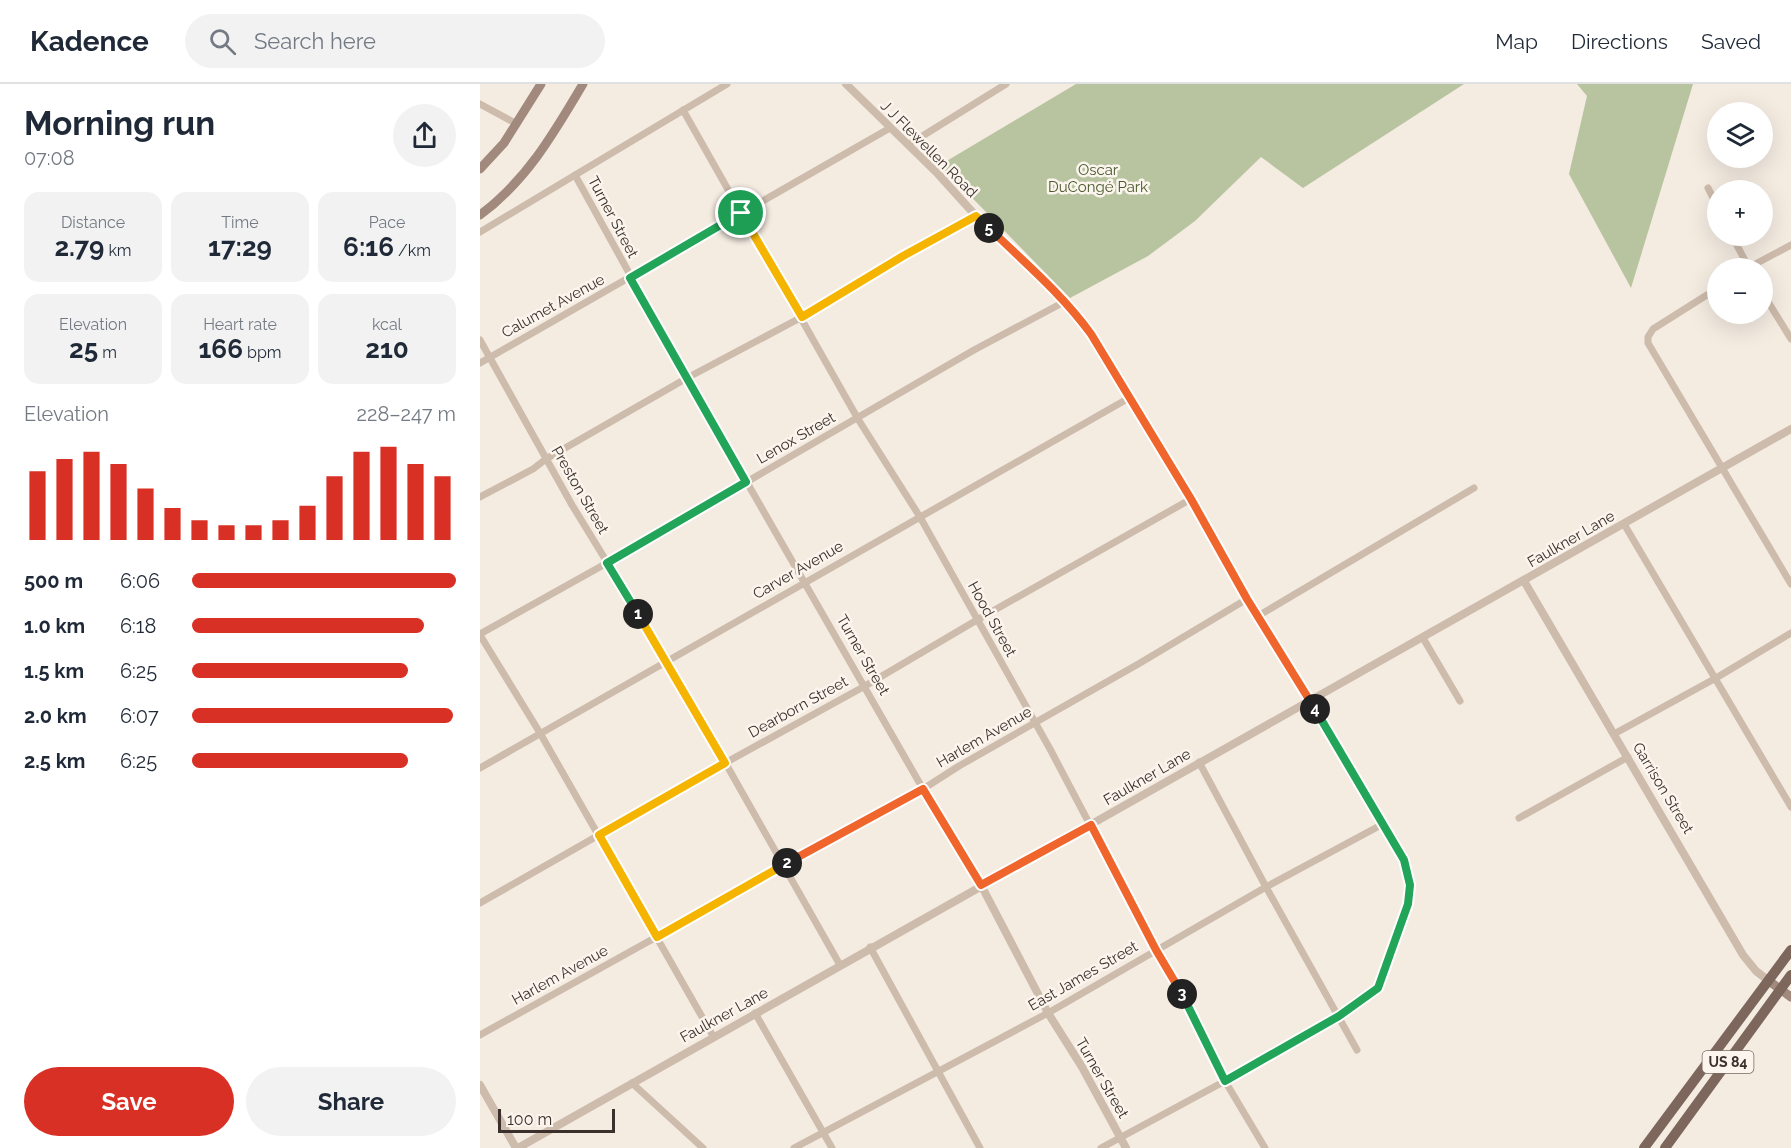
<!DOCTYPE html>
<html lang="en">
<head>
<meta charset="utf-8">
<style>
	:root { --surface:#fff; --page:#f2f2f3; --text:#1f2937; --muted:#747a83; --line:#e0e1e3; --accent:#d93025 }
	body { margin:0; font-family:Raleway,sans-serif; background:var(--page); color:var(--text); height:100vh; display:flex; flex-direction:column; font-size:22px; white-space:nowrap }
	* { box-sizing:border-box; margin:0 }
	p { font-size:20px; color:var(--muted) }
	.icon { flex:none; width:33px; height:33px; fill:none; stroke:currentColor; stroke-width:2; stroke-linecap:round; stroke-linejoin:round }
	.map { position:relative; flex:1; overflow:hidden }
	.drawer { display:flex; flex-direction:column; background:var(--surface); width:480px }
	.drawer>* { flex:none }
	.buttons { position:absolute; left:1227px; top:18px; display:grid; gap:12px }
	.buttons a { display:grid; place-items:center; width:66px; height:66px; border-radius:50%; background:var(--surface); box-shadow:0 6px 24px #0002; font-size:30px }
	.scale { position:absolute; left:18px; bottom:15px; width:117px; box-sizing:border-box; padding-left:6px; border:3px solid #3b302b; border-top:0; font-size:16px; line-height:21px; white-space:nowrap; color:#3b302b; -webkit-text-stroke:4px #fbf5ee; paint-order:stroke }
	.pin { position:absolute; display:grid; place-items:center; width:51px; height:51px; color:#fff; margin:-26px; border:3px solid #fff; border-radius:50%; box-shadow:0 2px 6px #0007 }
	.km { position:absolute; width:30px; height:30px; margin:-15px; border-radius:50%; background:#222; color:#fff; font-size:16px; line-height:30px; text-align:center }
	.round { display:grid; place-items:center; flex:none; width:63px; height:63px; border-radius:32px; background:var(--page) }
	.summary { display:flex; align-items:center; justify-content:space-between; height:102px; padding:0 24px }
	h1 { font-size:33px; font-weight:700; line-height:45px }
	.figures { display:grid; grid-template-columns:repeat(3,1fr); gap:9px; height:102px; padding:6px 24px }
	.figures div { display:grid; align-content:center; border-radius:15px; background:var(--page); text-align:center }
	.figures b { font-size:26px; font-weight:700 }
	.figures small { font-size:16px; font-weight:400 }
	.figures p { font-size:16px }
	.chart { height:168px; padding:12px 24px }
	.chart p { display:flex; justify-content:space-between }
	.chart svg { width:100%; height:108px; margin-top:6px; stroke:var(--accent); stroke-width:6 }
	.primary-button { display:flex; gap:12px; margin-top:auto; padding:12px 24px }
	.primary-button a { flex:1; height:69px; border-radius:36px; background:var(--accent); color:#fff; font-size:24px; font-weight:700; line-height:69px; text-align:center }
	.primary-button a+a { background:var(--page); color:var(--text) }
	ul { padding:0 24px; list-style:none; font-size:20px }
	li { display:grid; grid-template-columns:96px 72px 1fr; align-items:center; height:45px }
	li i { height:15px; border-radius:8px; background:var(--accent) }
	header { display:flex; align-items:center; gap:36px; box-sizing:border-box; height:84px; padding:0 30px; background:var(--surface); border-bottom:2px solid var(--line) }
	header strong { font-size:28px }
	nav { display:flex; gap:33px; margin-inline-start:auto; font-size:21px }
	.search { width:420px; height:54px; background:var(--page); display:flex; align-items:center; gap:15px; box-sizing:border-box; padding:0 21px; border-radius:33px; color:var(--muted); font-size:22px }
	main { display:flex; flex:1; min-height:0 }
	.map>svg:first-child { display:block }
	.green { fill:#b8c4a0 }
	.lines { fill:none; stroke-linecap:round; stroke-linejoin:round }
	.minor { stroke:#cdbbac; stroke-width:7 }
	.tertiary { stroke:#cdbbac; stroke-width:8 }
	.secondary { stroke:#a18a7d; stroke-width:9 }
	.primary { stroke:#7d675c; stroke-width:10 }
	.split-1-casing { stroke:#fff; stroke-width:12 }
	.split-2-casing { stroke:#fff; stroke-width:12 }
	.split-3-casing { stroke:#fff; stroke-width:12 }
	.split-4-casing { stroke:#fff; stroke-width:12 }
	.split-5-casing { stroke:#fff; stroke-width:12 }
	.split-6-casing { stroke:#fff; stroke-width:12 }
	.split-1 { stroke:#22a559; stroke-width:8 }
	.split-2 { stroke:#f5b400; stroke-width:8 }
	.split-3 { stroke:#f0652b; stroke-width:8 }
	.split-4 { stroke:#22a559; stroke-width:8 }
	.split-5 { stroke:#f0652b; stroke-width:8 }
	.split-6 { stroke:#f5b400; stroke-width:8 }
	.labels { text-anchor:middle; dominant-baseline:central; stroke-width:5; stroke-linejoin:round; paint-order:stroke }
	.shield { fill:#fbf5ee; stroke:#756b66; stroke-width:1.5 }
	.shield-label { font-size:14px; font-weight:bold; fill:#3b302b }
	.street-label { font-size:15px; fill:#3b302b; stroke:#fbf5ee }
	.park-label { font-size:15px; fill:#4a5a2e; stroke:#fbf5ee }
</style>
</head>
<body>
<header>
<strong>Kadence</strong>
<div class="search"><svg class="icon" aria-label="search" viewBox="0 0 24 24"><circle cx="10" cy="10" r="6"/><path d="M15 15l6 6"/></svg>Search here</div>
<nav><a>Map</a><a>Directions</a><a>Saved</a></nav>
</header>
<main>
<section class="drawer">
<div class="summary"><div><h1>Morning run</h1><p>07:08</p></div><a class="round"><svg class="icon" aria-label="share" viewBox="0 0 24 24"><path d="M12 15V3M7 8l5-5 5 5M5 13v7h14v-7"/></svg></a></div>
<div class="figures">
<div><p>Distance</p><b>2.79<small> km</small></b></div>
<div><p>Time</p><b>17:29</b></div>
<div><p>Pace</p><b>6:16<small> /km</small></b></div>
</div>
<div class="figures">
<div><p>Elevation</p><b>25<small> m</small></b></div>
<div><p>Heart rate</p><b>166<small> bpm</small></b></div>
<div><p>kcal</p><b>210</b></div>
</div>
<div class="chart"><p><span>Elevation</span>228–247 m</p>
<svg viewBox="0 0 160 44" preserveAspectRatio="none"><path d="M5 44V16M15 44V11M25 44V8M35 44V13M45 44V23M55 44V31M65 44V36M75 44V38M85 44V38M95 44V36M105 44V30M115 44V18M125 44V8M135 44V6M145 44V13M155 44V18"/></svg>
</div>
<ul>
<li><b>500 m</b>6:06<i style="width:100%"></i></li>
<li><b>1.0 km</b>6:18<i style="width:88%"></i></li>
<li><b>1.5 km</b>6:25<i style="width:82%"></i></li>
<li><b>2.0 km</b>6:07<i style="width:99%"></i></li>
<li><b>2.5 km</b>6:25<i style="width:82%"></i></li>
</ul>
<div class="primary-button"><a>Save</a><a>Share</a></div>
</section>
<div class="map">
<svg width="1311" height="1064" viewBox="0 0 1311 1064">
	<rect width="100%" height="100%" fill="#f4ebe1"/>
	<!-- green -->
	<g class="green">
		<polygon points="596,0 984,0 823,104 781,73 715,137 668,172 590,214 460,81"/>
		<polygon points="1097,0 1213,0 1151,204 1089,90 1107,12"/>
	</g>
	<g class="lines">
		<!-- minor -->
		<g class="minor">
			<polyline points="0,20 37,40"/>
			<polyline points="203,26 378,335 440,433 570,665 676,866 707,919 745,997 785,1064"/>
			<polyline points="428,61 526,0"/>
			<polyline points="95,91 207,294 443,705 501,801"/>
			<polyline points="1228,104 1238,123"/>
			<polyline points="0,148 247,0"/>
			<polyline points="1252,152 1269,184"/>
			<polyline points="1268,184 1311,161"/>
			<polyline points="1238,204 1173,245 1168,253 1168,259 1311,500"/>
			<polyline points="1282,208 1311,255"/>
			<polyline points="0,256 92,421 187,576 360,881"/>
			<polyline points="0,279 410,44"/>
			<polyline points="0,413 53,385 66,375 207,294 322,233 423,173 496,132"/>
			<polyline points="1144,440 1311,723"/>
			<polyline points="778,532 994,404"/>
			<polyline points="0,550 127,479 494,266 584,218"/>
			<polyline points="0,551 60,649 233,952"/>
			<polyline points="943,554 980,617"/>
			<polyline points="1134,650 1236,594 1311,549"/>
			<polyline points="719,678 786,803 877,966"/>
			<polyline points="0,684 649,314"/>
			<polyline points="1039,734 1148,673"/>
			<polyline points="0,819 245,679 385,602 497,536 711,415"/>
			<polyline points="390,863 500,1064"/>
			<polyline points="275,929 352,1064"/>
			<polyline points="0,951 443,705 479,682 660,579 767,515"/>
			<polyline points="152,999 223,1064"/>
			<polyline points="314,1064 568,929 786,803 903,740"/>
			<polyline points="621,1064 745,997 859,931 898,904 928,820 930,801 924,776 830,616"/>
		</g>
		<!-- tertiary -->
		<g class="tertiary">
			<polyline points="366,0 458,90 496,132 567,198 597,230 611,250 711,415 767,515 830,616"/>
			<polyline points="1044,497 1263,871 1276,887 1289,897"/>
			<polyline points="501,801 568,929 602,983 646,1064"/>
			<polyline points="0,1001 36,1064"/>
			<path d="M38,1064C461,823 887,586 1311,345"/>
		</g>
		<!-- secondary -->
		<g class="secondary">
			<polyline points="0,85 24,59 61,0"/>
			<path d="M0,131C47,96 74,49 103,0"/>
			<polyline points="1289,897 1311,913"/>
		</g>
		<!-- primary -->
		<g class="primary">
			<polyline points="1164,1064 1311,866"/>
			<polyline points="1185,1064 1311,891"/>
		</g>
	</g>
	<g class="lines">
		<!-- split-1 casing -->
		<g class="split-1-casing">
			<polyline id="split-1" points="158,530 127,479 266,398 150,194 261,129"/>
		</g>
		<!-- split-2 casing -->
		<g class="split-2-casing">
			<polyline id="split-2" points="158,530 245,679 119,751 177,853 307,779"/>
		</g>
		<!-- split-3 casing -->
		<g class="split-3-casing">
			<polyline id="split-3" points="307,779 443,705 501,801 611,741 676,866 702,910"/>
		</g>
		<!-- split-4 casing -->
		<g class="split-4-casing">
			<polyline id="split-4" points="702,910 745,997 859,932 898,904 928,820 930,801 924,776 835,625"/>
		</g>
		<!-- split-5 casing -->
		<g class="split-5-casing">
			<path id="split-5" d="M509,144C544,178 582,210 611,250L711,415L767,515L835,625"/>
		</g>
		<!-- split-6 casing -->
		<g class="split-6-casing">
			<polyline id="split-6" points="261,129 322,233 423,172 496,132 509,144"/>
		</g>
		<!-- split-1 -->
		<use href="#split-1" class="split-1"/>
		<!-- split-2 -->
		<use href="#split-2" class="split-2"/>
		<!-- split-3 -->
		<use href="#split-3" class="split-3"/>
		<!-- split-4 -->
		<use href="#split-4" class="split-4"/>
		<!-- split-5 -->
		<use href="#split-5" class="split-5"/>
		<!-- split-6 -->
		<use href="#split-6" class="split-6"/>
	</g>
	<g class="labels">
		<!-- shield labels -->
		<rect class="shield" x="1222.5" y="967" width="51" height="22" rx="4.5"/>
		<g class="shield-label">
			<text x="1248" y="978">US 84</text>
		</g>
		<!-- street labels -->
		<g class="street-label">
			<text transform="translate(449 65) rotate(45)">J J Flewellen Road</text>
			<text transform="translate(133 133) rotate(62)">Turner Street</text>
			<text transform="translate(73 222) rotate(-29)">Calumet Avenue</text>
			<text transform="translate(316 354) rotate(-30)">Lenox Street</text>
			<text transform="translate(100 406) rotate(60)">Preston Street</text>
			<text transform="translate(1091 455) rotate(-30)">Faulkner Lane</text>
			<text transform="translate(318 486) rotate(-30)">Carver Avenue</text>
			<text transform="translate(512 535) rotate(61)">Hood Street</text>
			<text transform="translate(383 571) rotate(60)">Turner Street</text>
			<text transform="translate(318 623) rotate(-29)">Dearborn Street</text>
			<text transform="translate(504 653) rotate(-30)">Harlem Avenue</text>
			<text transform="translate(667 693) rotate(-30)">Faulkner Lane</text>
			<text transform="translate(1183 704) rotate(59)">Garrison Street</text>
			<text transform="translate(80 891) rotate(-29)">Harlem Avenue</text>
			<text transform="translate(603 892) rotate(-30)">East James Street</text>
			<text transform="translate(244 931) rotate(-29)">Faulkner Lane</text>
			<text transform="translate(622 994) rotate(60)">Turner Street</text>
		</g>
		<!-- park labels -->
		<g class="park-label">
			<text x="618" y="86">Oscar<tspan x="618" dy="17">DuCongé Park</tspan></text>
		</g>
	</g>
</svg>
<div class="buttons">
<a><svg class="icon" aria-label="layers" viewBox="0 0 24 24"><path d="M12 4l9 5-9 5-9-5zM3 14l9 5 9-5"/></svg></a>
<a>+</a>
<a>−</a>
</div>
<div class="scale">100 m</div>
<div class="pin" style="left:261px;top:129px;background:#1e9e55"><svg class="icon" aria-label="arrive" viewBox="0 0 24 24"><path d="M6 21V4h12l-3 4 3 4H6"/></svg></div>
<b class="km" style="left:158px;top:530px">1</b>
<b class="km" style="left:307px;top:779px">2</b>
<b class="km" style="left:702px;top:910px">3</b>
<b class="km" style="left:835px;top:625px">4</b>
<b class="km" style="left:509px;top:144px">5</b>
</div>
</main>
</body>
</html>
